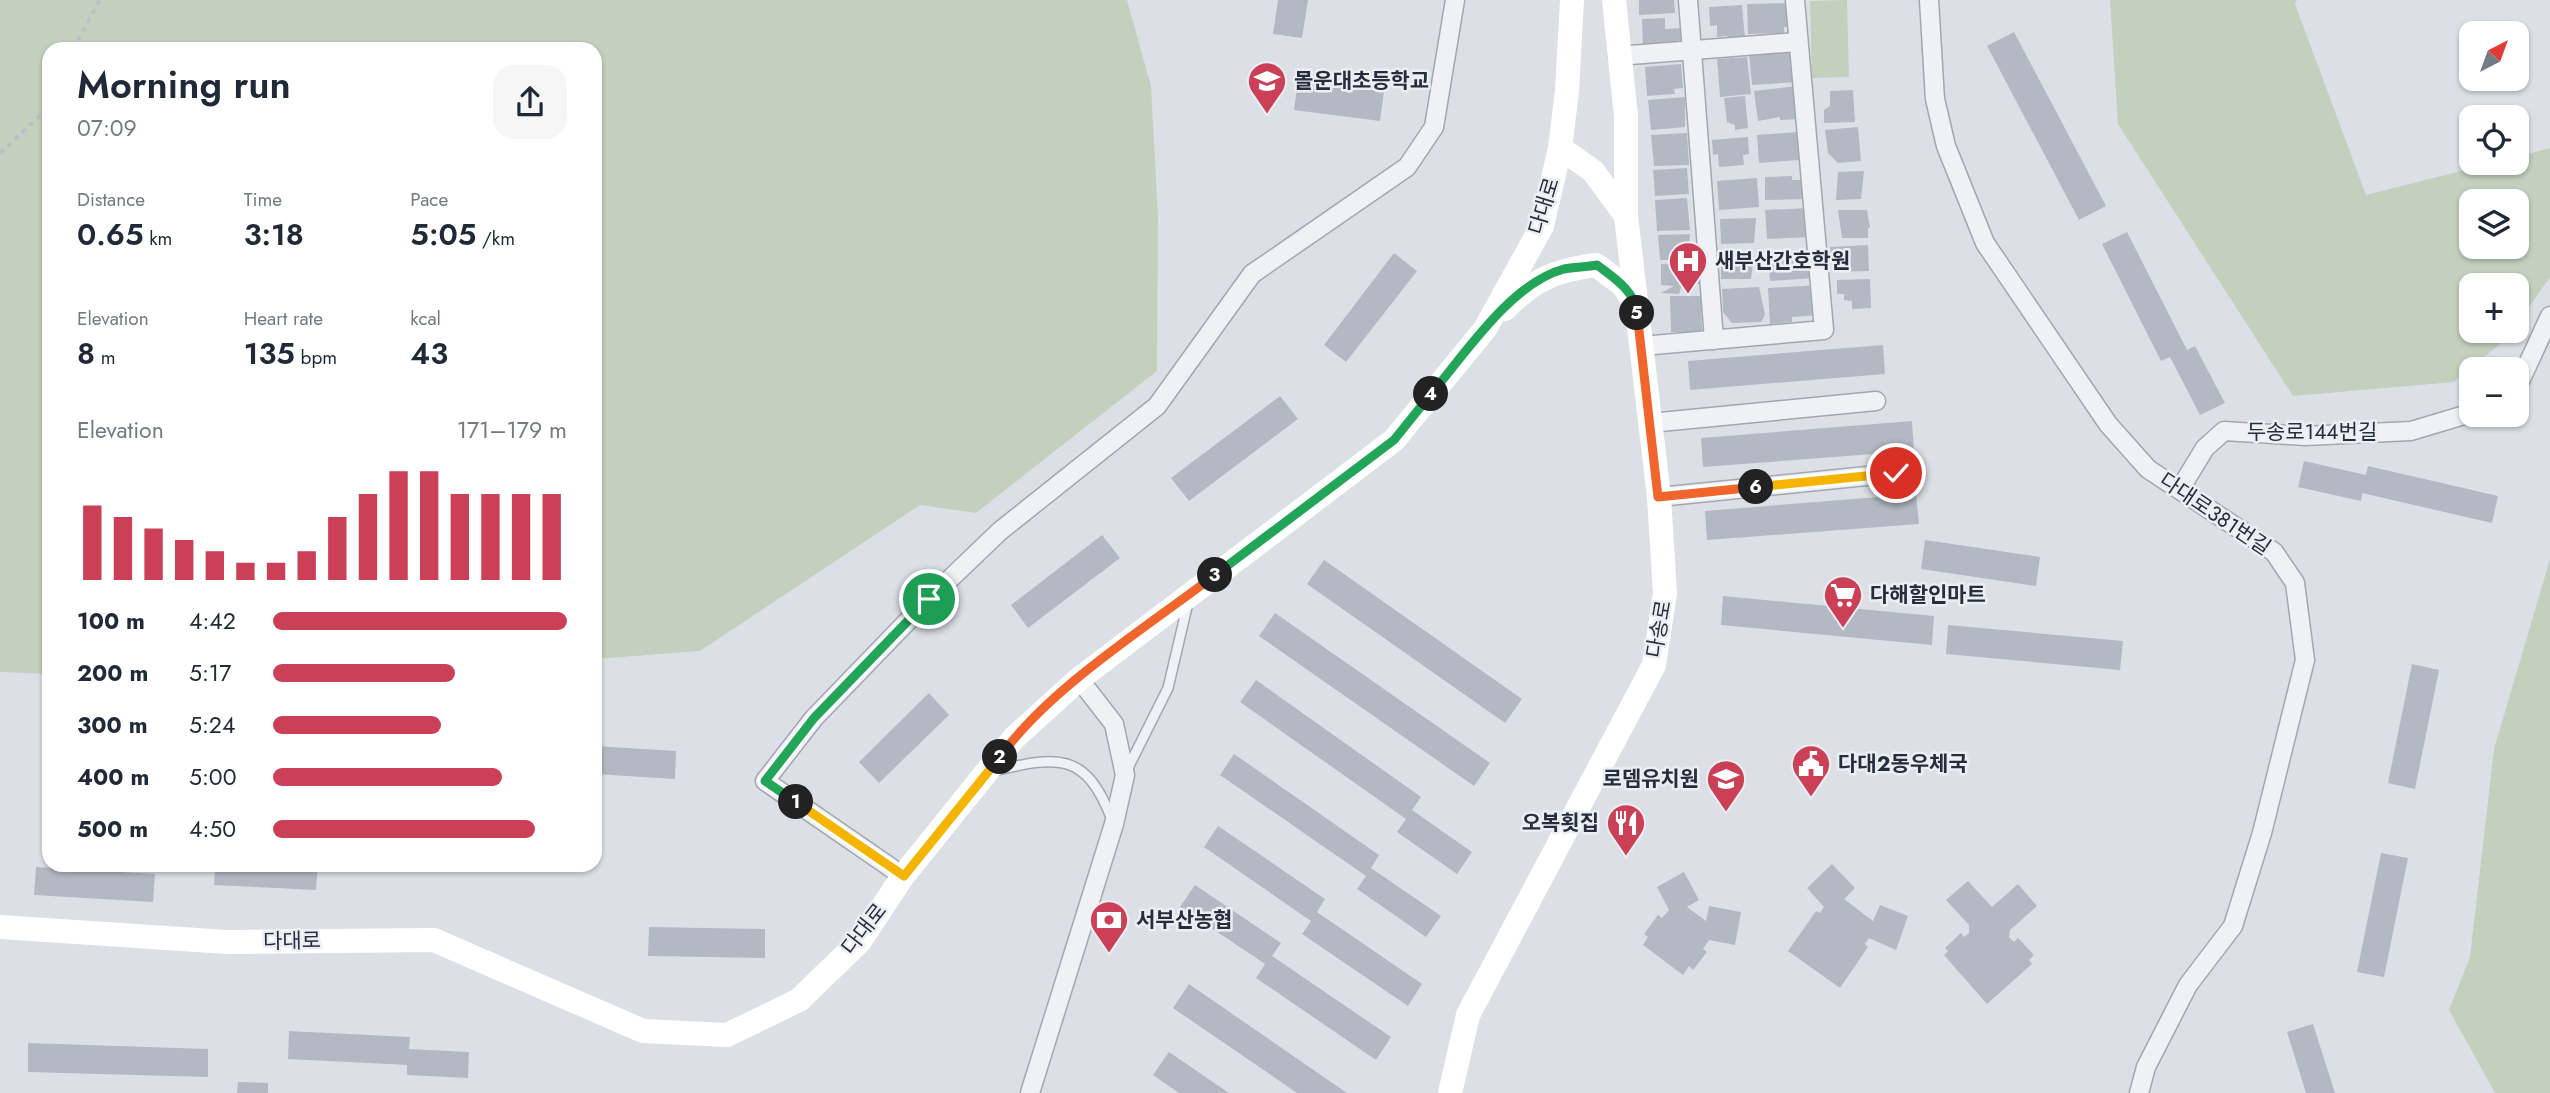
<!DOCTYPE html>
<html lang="en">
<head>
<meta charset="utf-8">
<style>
	:root { --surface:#fff; --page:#f6f6f7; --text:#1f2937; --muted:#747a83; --accent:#cc4057 }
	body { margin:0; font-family:Jost,"Noto Sans KR",sans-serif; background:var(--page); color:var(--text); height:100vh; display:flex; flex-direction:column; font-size:26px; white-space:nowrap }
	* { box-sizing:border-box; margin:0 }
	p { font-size:23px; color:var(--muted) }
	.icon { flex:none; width:38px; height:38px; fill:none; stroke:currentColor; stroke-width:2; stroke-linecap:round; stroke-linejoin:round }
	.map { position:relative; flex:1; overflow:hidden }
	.sheet { position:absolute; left:42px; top:42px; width:560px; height:830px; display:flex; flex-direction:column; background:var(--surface); border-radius:21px; box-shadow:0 2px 5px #0004 }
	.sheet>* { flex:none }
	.needle { width:46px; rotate:41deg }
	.tools { position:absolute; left:2459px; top:21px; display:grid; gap:14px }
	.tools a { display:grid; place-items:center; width:70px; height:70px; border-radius:14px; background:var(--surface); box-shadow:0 2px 5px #0004; font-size:35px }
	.pin { position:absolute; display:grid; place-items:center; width:60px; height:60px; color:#fff; margin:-30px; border:4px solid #fff; border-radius:50%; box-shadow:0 2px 7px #0007 }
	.km { position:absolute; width:35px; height:35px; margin:-18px; border-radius:50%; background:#222; color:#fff; font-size:19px; line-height:35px; text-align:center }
	.round { display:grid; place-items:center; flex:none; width:74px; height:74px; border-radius:21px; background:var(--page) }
	.head { display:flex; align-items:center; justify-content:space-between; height:119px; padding:0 35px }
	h1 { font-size:38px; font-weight:600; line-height:52px }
	.metrics { display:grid; grid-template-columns:repeat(3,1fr); gap:10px; height:119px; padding:7px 35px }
	.metrics div { display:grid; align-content:center }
	.metrics b { font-size:30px; font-weight:600 }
	.metrics small { font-size:19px; font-weight:400 }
	.metrics p { font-size:19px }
	.chart { height:196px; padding:14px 35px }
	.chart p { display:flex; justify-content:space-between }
	.chart svg { width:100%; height:126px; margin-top:7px; stroke:var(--accent); stroke-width:6 }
	ul { padding:0 35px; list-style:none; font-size:23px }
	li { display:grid; grid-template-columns:112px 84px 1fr; align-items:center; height:52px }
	li i { height:18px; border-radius:9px; background:var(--accent) }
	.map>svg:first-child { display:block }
	.green { fill:#c2d0bd; fill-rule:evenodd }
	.building { fill:#b3b9c3 }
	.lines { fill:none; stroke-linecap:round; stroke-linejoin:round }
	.lane-casing { stroke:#a2a7b0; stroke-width:12 }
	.street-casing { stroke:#a2a7b0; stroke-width:21 }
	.path { stroke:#bbbec5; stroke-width:3.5; stroke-dasharray:5 5; stroke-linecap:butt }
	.lane { stroke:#eff1f5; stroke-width:9 }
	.street { stroke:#eff1f5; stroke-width:18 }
	.secondary { stroke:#fff; stroke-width:24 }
	.split-1-casing { stroke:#fff; stroke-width:14 }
	.split-2-casing { stroke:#fff; stroke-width:14 }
	.split-3-casing { stroke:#fff; stroke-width:14 }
	.split-4-casing { stroke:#fff; stroke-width:14 }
	.split-5-casing { stroke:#fff; stroke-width:14 }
	.split-6-casing { stroke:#fff; stroke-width:14 }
	.split-7-casing { stroke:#fff; stroke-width:14 }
	.split-1 { stroke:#22a559; stroke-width:9 }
	.split-2 { stroke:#f5b400; stroke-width:9 }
	.split-3 { stroke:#f0652b; stroke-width:9 }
	.split-4 { stroke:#22a559; stroke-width:9 }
	.split-5 { stroke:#22a559; stroke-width:9 }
	.split-6 { stroke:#f0652b; stroke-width:9 }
	.split-7 { stroke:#f5b400; stroke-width:9 }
	.labels { text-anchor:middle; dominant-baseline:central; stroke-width:5; stroke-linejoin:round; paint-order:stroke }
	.poi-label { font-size:21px; font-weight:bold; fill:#262e3c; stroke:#ebeff4; text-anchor:start }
	.street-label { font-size:21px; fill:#262e3c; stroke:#ebeff4 }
</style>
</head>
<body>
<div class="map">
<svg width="2550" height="1093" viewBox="0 0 2550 1093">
	<rect width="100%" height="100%" fill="#dce0e6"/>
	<!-- green -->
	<g class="green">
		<polygon points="0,0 1127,0 1151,86 1158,217 1157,371 976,513 920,505 700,651 595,659 595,49 49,49 49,674 0,672"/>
		<polygon points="1847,0 1849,77 1812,78 1810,1"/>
		<path d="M2110,0H2297L2295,4L2366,195L2493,163H2516L2517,157L2550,148V277L2517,324L2516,285H2471V331H2512L2506,339L2454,382L2293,396L2118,124ZM2471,201H2516V247H2471Z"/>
		<polygon points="2550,559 2550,1093 2495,1093 2449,1010 2470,957 2494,749"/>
	</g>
	<!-- building -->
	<g class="building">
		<polygon points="1278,0 1308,0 1302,38 1273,34"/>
		<polygon points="1639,0 1674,0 1675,13 1639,15"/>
		<polygon points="1788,3 1789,27 1784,27 1784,33 1748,34 1747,4"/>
		<polygon points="1742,5 1745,39 1728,40 1727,36 1717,37 1717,25 1710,26 1709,7"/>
		<polygon points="1665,18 1665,29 1683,28 1684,35 1673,47 1643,48 1642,19"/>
		<polygon points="2014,32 2106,206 2079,220 1987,46"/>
		<polygon points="1786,50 1795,59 1797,82 1752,85 1749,52"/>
		<polygon points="1747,57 1751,94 1720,97 1717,59"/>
		<polygon points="1681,64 1683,88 1674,89 1675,94 1647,96 1645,67"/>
		<polygon points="1298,80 1384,91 1380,121 1294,110"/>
		<polygon points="1797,86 1800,119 1780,120 1780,117 1758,121 1754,91"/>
		<polygon points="1853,90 1855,122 1824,123 1824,110 1830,106 1830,91"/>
		<polygon points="1745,96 1748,128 1735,130 1735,125 1727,122 1724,98"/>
		<polygon points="1685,97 1685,127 1651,130 1648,100"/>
		<polygon points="1858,127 1861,161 1838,163 1828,153 1825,130"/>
		<polygon points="1798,132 1800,160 1759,163 1757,135"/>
		<polygon points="1687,133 1689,165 1654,166 1651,135"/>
		<polygon points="1748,137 1749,154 1743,155 1744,165 1719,167 1718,154 1713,155 1712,140"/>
		<polygon points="1687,168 1689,194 1655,196 1653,170"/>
		<polygon points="1864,171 1861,199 1836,200 1838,172"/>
		<polygon points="1792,176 1792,180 1805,180 1806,199 1765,200 1765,177"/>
		<polygon points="1757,178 1759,207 1719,210 1717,181"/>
		<polygon points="1687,198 1690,230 1657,231 1655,200"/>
		<polygon points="1808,208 1810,237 1767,239 1765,210"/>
		<polygon points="1838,210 1867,210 1870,228 1868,228 1868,238 1842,238"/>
		<polygon points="1756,218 1754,243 1721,244 1720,219"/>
		<polygon points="2127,232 2187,350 2195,346 2225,403 2200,415 2170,357 2161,361 2102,244"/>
		<polygon points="1690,234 1689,260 1660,260 1658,235"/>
		<polygon points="1868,245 1869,271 1839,272 1839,258 1831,259 1830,247"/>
		<polygon points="1814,252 1815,278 1770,281 1768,254"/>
		<polygon points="1394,253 1417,271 1346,362 1324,345"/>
		<polygon points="1721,256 1725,259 1731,259 1730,256 1754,256 1751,279 1721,279"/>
		<polygon points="1700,263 1700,284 1682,285 1679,294 1661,293 1674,286 1661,285 1661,264"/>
		<polygon points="1870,279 1871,308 1852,309 1852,301 1844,300 1844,294 1837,294 1837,280"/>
		<polygon points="1818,285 1820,315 1792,317 1792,322 1770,324 1768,288"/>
		<polygon points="1759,287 1765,315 1761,322 1732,323 1723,312 1722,289"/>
		<polygon points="1670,296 1701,296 1702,332 1671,332"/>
		<polygon points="1883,345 1885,374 1690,390 1688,361"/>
		<polygon points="1280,396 1298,419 1189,501 1171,478"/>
		<polygon points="1912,421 1914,451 1703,467 1701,438"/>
		<polygon points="2304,461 2366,475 2368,466 2498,496 2492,523 2362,493 2361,501 2298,487"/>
		<polygon points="1916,494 1919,524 1707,540 1705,511"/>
		<polygon points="1102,535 1120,558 1028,628 1011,605"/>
		<polygon points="1925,540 2040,557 2036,586 1921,569"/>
		<polygon points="1324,560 1522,699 1505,723 1307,584"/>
		<polygon points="1723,596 1934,616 1932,645 1721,625"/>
		<polygon points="1275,613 1490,763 1474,786 1259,636"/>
		<polygon points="1948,625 2123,641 2120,670 1946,654"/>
		<polygon points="2412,664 2439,670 2415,789 2388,783"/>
		<polygon points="1256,680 1421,797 1412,810 1472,852 1457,874 1397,832 1406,819 1240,702"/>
		<polygon points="929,693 949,715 879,783 859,762"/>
		<polygon points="595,746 676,751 675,779 595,774"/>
		<polygon points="1234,754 1379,855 1371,868 1441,916 1426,937 1357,889 1366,876 1220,775"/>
		<polygon points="1218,826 1325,899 1317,912 1422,984 1408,1006 1302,934 1311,921 1204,847"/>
		<polygon points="2381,853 2408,858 2384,977 2357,972"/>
		<polygon points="215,864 318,864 316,890 214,885"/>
		<polygon points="1832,864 1855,888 1844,899 1873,921 1880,905 1908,916 1896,950 1869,938 1865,944 1868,947 1840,988 1788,951 1816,911 1820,913 1824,907 1807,888"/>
		<polygon points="36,867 155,874 153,902 34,895"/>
		<polygon points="1684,872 1699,900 1687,907 1706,921 1709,906 1741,912 1735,945 1709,940 1703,949 1707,952 1693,970 1689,966 1683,975 1643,945 1648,937 1644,934 1658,915 1662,918 1669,910 1657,887"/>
		<polygon points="1968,881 1992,907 2018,884 2037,906 2010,930 2009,937 2014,942 2018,938 2034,955 2029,960 2032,964 1987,1004 1944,955 1948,951 1945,948 1961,933 1964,937 1969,933 1969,925 1946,900"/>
		<polygon points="1195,885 1281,943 1272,956 1391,1037 1376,1060 1256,978 1265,964 1180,907"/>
		<polygon points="649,927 765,929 765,958 648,956"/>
		<polygon points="1189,984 1347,1093 1297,1093 1173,1008"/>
		<polygon points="2313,1024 2335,1093 2306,1093 2287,1032"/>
		<polygon points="289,1031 410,1037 409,1049 469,1052 468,1078 407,1075 407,1065 288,1059"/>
		<polygon points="28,1043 208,1049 208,1077 28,1072"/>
		<polygon points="1169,1052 1229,1093 1179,1093 1153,1075"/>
		<polygon points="238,1082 268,1083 268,1093 237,1093"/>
	</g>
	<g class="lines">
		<!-- lane casing -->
		<g class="lane-casing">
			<g id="lane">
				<polyline points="1127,770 1168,688 1188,603"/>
				<path d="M994,771C1057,756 1086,751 1112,820"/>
			</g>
		</g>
		<!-- street casing -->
		<g class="street-casing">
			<g id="street">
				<polyline points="1688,0 1714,340"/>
				<polyline points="1929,0 1935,99 1946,146 1985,243 2108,424 2148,469 2274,552 2295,583 2305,660 2262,833 2233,926 2188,985 2146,1067 2139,1093"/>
				<polyline points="1618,56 1797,42"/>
				<polyline points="1642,346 1824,330 1795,0"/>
				<polyline points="2516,390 2550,316"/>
				<polyline points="1650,423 1876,401"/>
				<polyline points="2180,489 2205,448 2224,431 2305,436 2411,431 2471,413"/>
				<polyline points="1659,497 1896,473"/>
				<polyline points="903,876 765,781 814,718 929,599 1000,531 1157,406 1252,274 1407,167 1434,127 1455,0"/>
				<polyline points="1030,1093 1114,824 1125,775 1114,724 1079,679"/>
			</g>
		</g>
		<!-- path -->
		<g class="path">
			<polyline points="73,49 100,0"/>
			<polyline points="0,153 49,107"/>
		</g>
		<!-- lane -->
		<use href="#lane" class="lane"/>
		<!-- street -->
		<use href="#street" class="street"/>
		<!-- secondary -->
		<g class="secondary">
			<polyline points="1614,0 1626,116 1626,216"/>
			<path d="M1505,309C1534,279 1556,270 1596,265L1623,285L1635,303"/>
			<polyline points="0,927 227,942 434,940 643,1031 727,1035 799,1000 860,941 903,876 1014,738 1079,679 1394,440 1485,329 1542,226 1560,148 1567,91 1572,0"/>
			<polyline points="1450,1093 1468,1015 1654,665 1665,593 1659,497 1626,216 1593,171 1560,148"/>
		</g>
	</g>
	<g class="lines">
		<!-- split-1 casing -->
		<g class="split-1-casing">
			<polyline id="split-1" points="796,802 765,781 814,718 929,599"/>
		</g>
		<!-- split-2 casing -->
		<g class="split-2-casing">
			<polyline id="split-2" points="796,802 904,876 1000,757"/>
		</g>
		<!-- split-3 casing -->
		<g class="split-3-casing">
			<path id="split-3" d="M1000,757C1049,688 1147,627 1215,575"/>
		</g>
		<!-- split-4 casing -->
		<g class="split-4-casing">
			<polyline id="split-4" points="1215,575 1394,440 1431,394"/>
		</g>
		<!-- split-5 casing -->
		<g class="split-5-casing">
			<path id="split-5" d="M1431,394C1465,354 1511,283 1564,269C1574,267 1586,267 1597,265C1614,278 1635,291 1637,313"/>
		</g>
		<!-- split-6 casing -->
		<g class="split-6-casing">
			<polyline id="split-6" points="1637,313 1658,497 1756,487"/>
		</g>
		<!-- split-7 casing -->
		<g class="split-7-casing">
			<polyline id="split-7" points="1756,487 1896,473"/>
		</g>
		<!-- split-1 -->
		<use href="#split-1" class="split-1"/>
		<!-- split-2 -->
		<use href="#split-2" class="split-2"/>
		<!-- split-3 -->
		<use href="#split-3" class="split-3"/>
		<!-- split-4 -->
		<use href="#split-4" class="split-4"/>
		<!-- split-5 -->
		<use href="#split-5" class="split-5"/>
		<!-- split-6 -->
		<use href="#split-6" class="split-6"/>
		<!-- split-7 -->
		<use href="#split-7" class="split-7"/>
	</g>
	<!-- icons -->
	<defs>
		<g id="school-pin" transform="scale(2.0125)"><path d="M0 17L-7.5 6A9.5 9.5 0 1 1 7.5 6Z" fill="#cc4057" stroke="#ebeff4"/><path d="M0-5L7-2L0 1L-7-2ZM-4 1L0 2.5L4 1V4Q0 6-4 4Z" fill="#fff"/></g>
		<g id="hospital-pin" transform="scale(2.0125)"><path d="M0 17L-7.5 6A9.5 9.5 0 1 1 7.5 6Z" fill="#cc4057" stroke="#ebeff4"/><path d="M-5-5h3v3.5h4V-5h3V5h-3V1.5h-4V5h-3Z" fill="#fff"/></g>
		<g id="supermarket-pin" transform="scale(2.0125)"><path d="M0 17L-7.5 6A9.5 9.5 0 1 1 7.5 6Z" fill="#cc4057" stroke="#ebeff4"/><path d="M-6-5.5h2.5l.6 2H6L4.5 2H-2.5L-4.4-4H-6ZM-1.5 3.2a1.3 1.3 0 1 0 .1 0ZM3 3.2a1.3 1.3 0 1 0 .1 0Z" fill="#fff"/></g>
		<g id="civic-pin" transform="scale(2.0125)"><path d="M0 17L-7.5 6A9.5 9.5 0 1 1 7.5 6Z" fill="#cc4057" stroke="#ebeff4"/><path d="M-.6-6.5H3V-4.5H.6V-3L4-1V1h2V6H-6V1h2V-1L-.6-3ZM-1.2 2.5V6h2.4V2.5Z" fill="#fff"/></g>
		<g id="restaurant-pin" transform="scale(2.0125)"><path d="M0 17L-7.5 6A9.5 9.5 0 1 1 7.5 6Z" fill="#cc4057" stroke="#ebeff4"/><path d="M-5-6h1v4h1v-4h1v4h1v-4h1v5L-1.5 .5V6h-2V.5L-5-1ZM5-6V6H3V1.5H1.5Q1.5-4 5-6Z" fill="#fff"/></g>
		<g id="bank-pin" transform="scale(2.0125)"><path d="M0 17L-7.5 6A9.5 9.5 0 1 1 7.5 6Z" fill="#cc4057" stroke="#ebeff4"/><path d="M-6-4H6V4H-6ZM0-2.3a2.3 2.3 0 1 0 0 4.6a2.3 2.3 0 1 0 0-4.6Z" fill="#fff"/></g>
	</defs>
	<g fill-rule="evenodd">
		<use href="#school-pin" x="1267" y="81"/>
		<use href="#hospital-pin" x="1688" y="261"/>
		<use href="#supermarket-pin" x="1843" y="595"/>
		<use href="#civic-pin" x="1811" y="764"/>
		<use href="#school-pin" x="1726" y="779"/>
		<use href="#restaurant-pin" x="1626" y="823"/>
		<use href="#bank-pin" x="1109" y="920"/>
	</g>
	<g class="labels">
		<!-- poi labels -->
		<g class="poi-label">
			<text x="1294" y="81">몰운대초등학교</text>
			<text x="1715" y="261">새부산간호학원</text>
			<text x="1870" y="595">다해할인마트</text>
			<text x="1838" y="764">다대2동우체국</text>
			<text x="1699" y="779" text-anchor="end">로뎀유치원</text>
			<text x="1599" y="823" text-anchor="end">오복횟집</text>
			<text x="1136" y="920">서부산농협</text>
		</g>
		<!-- street labels -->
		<g class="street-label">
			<text transform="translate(1544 206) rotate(-73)">다대로</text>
			<text x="2312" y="432">두송로144번길</text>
			<text transform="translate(2215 514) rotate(34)">다대로381번길</text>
			<text transform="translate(1659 629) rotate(-80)">다송로</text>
			<text transform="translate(864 929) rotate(-52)">다대로</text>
			<text transform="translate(292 941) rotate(-1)">다대로</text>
		</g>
	</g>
</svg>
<div class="tools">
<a><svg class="needle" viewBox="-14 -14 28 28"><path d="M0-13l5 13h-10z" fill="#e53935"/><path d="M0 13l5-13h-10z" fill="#747a83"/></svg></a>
<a><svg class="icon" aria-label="locate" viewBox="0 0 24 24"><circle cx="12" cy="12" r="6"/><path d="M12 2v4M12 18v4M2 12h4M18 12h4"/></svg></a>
<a><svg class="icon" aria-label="layers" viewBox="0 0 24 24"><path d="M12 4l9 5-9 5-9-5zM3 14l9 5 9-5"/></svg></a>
<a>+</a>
<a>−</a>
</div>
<div class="pin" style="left:929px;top:599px;background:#1e9e55"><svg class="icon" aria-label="arrive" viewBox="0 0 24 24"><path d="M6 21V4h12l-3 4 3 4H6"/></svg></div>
<div class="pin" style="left:1896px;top:473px;background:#d93025"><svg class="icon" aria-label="check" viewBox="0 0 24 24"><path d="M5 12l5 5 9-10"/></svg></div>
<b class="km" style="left:796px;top:802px">1</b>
<b class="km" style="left:1000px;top:757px">2</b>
<b class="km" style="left:1215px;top:575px">3</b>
<b class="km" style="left:1431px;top:394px">4</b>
<b class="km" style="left:1637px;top:313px">5</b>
<b class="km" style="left:1756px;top:487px">6</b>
<section class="sheet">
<div class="head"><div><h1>Morning run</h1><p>07:09</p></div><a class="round"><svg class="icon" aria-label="share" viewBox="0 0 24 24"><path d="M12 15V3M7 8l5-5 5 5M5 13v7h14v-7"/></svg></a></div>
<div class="metrics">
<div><p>Distance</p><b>0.65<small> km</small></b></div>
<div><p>Time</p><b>3:18</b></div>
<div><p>Pace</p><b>5:05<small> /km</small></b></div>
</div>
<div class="metrics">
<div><p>Elevation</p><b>8<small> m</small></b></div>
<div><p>Heart rate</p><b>135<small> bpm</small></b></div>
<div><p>kcal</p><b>43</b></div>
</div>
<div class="chart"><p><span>Elevation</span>171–179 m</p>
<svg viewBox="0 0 160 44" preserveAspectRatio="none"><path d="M5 44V18M15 44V22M25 44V26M35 44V30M45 44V34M55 44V38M65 44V38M75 44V34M85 44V22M95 44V14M105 44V6M115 44V6M125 44V14M135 44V14M145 44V14M155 44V14"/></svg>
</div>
<ul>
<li><b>100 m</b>4:42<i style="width:100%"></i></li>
<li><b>200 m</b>5:17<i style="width:62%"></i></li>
<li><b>300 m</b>5:24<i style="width:57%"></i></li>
<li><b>400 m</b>5:00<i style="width:78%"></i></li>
<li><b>500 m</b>4:50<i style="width:89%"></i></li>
</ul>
</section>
</div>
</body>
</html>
